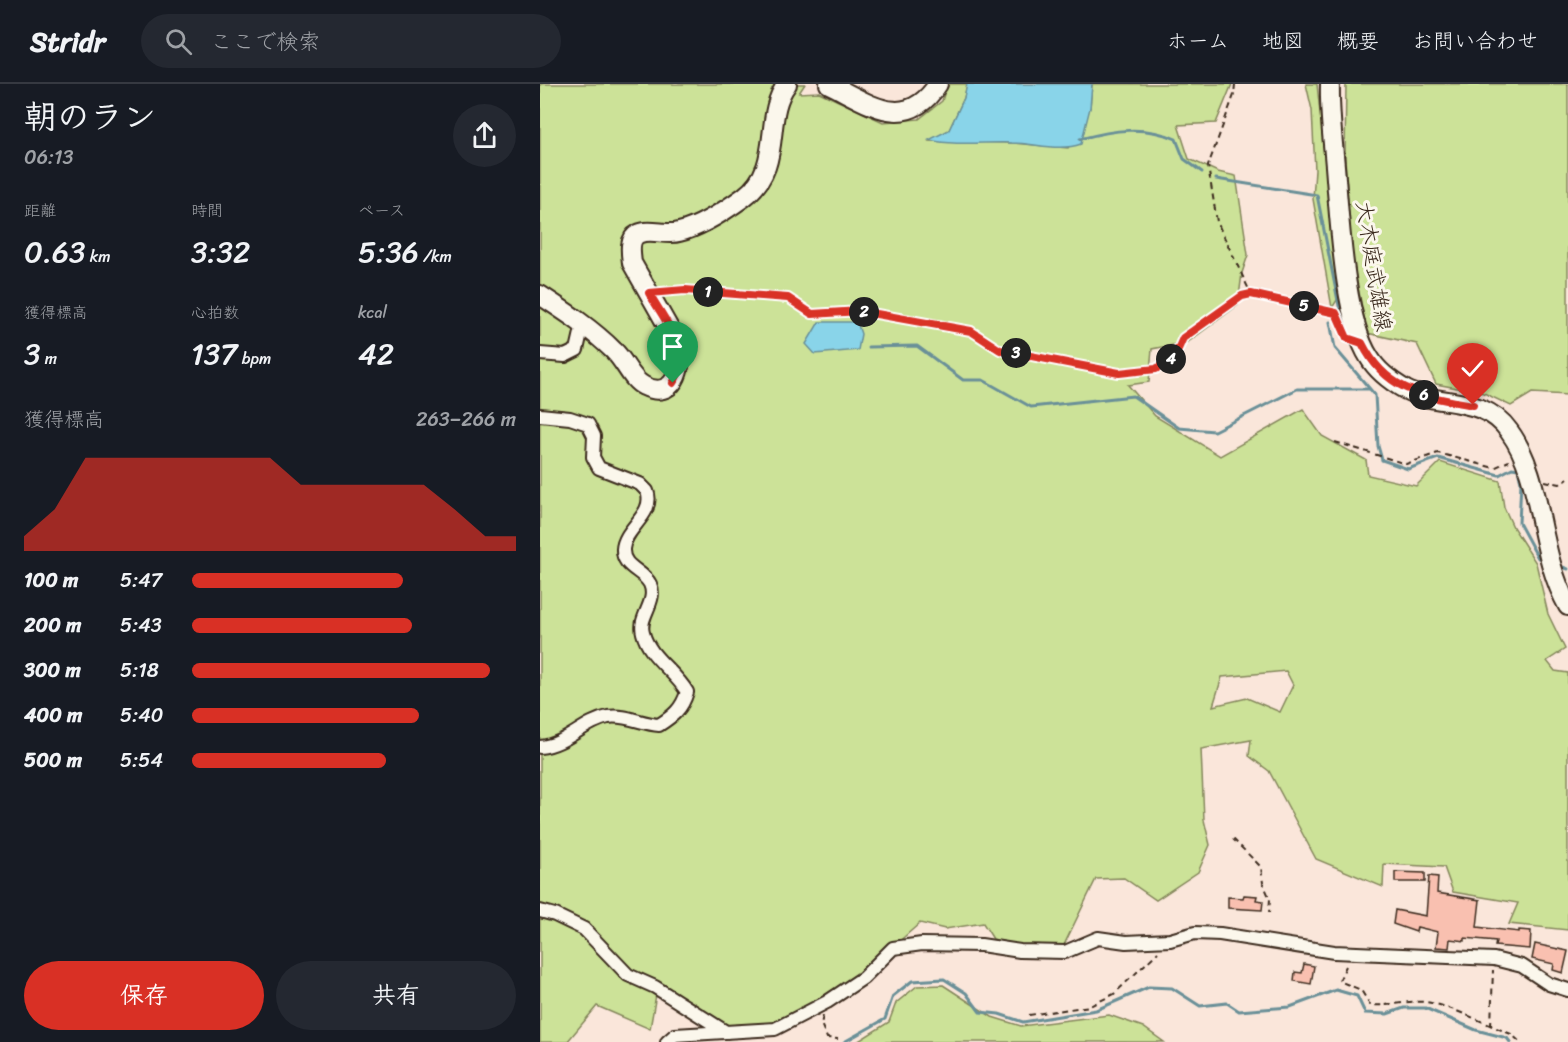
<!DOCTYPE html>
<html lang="ja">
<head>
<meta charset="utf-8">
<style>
	:root { --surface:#171b24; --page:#242831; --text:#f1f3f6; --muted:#9ea1a6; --line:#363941; --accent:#d93025 }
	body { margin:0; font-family:Sriracha,"Klee One",sans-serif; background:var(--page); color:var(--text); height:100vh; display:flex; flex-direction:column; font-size:22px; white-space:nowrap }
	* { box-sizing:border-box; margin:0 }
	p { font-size:20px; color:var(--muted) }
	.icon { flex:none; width:33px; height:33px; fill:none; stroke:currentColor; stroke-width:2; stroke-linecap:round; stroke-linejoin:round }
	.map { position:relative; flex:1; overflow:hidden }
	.sheet { display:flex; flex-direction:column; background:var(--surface); width:540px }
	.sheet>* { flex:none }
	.pin { position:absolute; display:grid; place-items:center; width:51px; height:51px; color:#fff; margin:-62px -26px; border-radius:50% 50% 50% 0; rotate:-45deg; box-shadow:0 0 6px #0007 }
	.pin .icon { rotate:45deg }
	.km { position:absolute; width:30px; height:30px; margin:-15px; border-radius:50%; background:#222; color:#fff; font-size:16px; line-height:30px; text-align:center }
	.round { display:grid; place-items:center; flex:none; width:63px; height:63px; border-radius:32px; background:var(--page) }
	.summary { display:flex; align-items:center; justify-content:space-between; height:102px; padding:0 24px }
	h1 { font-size:33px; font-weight:600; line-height:45px }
	.stats { display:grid; grid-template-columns:repeat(3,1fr); gap:9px; height:102px; padding:6px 24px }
	.stats div { display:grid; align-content:center }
	.stats b { font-size:30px; font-weight:600 }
	.stats small { font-size:16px; font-weight:400 }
	.stats p { font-size:16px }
	.chart { height:168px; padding:12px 24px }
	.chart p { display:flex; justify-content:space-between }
	.chart svg { width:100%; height:108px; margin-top:6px; fill:var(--accent); opacity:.7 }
	.button { display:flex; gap:12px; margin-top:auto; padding:12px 24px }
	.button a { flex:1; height:69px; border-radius:36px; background:var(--accent); color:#fff; font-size:24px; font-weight:600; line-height:69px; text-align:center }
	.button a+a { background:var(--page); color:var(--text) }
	ul { padding:0 24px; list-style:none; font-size:20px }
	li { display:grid; grid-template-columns:96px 72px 1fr; align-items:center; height:45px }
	li i { height:15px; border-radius:8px; background:var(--accent) }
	header { display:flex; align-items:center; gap:36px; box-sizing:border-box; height:84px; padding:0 30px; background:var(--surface); border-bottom:2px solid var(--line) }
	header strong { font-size:28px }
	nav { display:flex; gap:33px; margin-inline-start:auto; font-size:21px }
	.search { width:420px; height:54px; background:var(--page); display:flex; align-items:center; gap:15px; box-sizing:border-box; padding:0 21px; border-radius:33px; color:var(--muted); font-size:22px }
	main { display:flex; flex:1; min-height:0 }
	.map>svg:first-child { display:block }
	.green { fill:#cce298; stroke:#84865b; stroke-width:1.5; fill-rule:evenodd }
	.water { fill:#89d4e9; stroke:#6a9098; stroke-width:1.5 }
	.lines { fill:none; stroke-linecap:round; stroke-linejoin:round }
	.stream { stroke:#6a9098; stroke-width:3 }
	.building { fill:#f9c0b0; stroke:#3b2a1e; stroke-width:1.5 }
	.street-casing { stroke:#3b2a1e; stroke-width:16 }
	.secondary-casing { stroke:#3b2a1e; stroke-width:22 }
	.path { stroke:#3b2a1e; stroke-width:2; stroke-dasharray:6 4.5; stroke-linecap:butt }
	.street { stroke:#fbf7ec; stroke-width:12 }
	.secondary { stroke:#fbf7ec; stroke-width:18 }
	.route-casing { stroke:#fff; stroke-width:12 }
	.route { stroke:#d93025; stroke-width:8 }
	.labels { text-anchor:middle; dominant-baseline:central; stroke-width:6; stroke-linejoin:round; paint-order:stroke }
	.street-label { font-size:22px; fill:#3b2a1e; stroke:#fbf7ec }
</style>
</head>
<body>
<header>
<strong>Stridr</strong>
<div class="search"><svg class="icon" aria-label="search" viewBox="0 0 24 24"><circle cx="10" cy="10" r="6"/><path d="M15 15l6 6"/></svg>ここで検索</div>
<nav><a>ホーム</a><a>地図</a><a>概要</a><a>お問い合わせ</a></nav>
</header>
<main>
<section class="sheet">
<div class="summary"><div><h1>朝のラン</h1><p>06:13</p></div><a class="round"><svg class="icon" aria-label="share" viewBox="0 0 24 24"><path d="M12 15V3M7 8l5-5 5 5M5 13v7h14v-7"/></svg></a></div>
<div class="stats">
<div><p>距離</p><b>0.63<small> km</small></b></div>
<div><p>時間</p><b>3:32</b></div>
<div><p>ペース</p><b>5:36<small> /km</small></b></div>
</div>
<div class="stats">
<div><p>獲得標高</p><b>3<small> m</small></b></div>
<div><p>心拍数</p><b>137<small> bpm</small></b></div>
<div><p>kcal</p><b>42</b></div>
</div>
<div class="chart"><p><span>獲得標高</span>263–266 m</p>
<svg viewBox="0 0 160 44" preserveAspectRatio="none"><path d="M0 44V38L10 27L20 6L30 6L40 6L50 6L60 6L70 6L80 6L90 17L100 17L110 17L120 17L130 17L140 27L150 38L160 38V44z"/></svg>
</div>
<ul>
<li><b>100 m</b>5:47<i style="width:65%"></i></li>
<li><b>200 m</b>5:43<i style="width:68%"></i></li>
<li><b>300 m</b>5:18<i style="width:92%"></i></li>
<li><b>400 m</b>5:40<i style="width:70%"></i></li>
<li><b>500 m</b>5:54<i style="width:60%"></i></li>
</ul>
<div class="button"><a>保存</a><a>共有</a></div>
</section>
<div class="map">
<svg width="1028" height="958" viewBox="0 0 1028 958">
	<rect width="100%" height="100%" fill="#fae6da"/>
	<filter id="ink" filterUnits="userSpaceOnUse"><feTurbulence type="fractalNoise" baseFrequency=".0167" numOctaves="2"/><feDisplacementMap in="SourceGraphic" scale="12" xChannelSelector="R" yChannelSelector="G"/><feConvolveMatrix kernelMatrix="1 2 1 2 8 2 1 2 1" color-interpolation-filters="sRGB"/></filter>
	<g filter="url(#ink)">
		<!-- green -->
		<g class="green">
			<path d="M0,0H265L259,9L279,8L343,38L379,35L402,17L407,0H427L424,14L409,46L390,57L473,59L528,64L550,24L552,0H692L676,39L638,41L649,75L678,88L696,92L708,171L702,189L698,221L648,258L612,265L609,298L588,301L615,332L680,372L763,325L782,352L826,376L828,391L876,402L900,378L960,397L964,423L973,443L996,479L1008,530L1025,565L1007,577L1015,587L1028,589V846L969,840L978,819L913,808L904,783L844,780L843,803L776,775L729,687L709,672L711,656L661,665L664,736L670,761L658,788L616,816L584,794L556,795L523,863H482L453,855L443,839L405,845L380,839L347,868L280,918L234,941L180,942L118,899L110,945L57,922L27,958H0ZM746,587L753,601L740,628L707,614L673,622L682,593Z"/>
			<polygon points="766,0 777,0 799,213 792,224 773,115 775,86 772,26"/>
			<polygon points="806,0 1028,0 1028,311 992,309 971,322 944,309 896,300 877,260 827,249 812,173 805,75"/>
			<polygon points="403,901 452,933 481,942 569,931 603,943 624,958 317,958 349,938 356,919 377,902"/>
		</g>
		<!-- water -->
		<g class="water">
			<path d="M427,0H552L550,24L541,60C519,68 495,59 472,59C444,58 417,62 389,56L409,46L424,14Z"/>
			<polygon points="279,238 317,238 321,250 318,266 275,270 266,260"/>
		</g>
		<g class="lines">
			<!-- stream -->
			<g class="stream">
				<path d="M540,55C573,46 604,41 636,55L644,75L662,88"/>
				<polyline points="676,95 777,111 800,227"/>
				<polyline points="790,238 795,264 835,311 838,362 842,376 868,385 898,374 959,391 972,384 978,385 981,398 979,439 998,474"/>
				<polyline points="328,263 377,262 423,296 443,296 491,323 593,312 639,344 674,347 757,305 829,305"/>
				<polyline points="1020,482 1028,485"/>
				<polyline points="304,958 345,935 353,912 372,897 404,895 426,909 440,928 459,930 483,938 556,926 609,903 632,904 660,922 687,919 699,927 750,923 796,906 817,912 825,929 847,930 864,924 885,924 936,946 967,954 970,958"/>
			</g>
		</g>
		<!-- building -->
		<g class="building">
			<polygon points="855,788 885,789 885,798 855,798"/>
			<polygon points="889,792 898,793 897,809 940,816 937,843 979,848 979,846 991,847 990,865 955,862 956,857 925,854 925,857 910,855 909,864 896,863 898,848 877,843 876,848 853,840 855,826 886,832"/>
			<polygon points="704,811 717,812 716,816 723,817 722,826 688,824 688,813 703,814"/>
			<polygon points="995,860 1028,867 1023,889 1013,886 1014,880 992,875"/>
			<polygon points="764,880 774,882 771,900 754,897 755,888 762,889"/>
		</g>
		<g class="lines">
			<!-- street casing -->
			<g class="street-casing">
				<g id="street">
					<polyline points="0,270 25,272 37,266 43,240"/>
					<path d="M0,331L30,334L48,340L54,352L53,373L59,384L100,400L107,407C116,430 84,444 83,465C82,484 103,486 110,500C118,518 98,532 103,549C109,573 135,587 147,608C142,625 133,632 119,641C102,640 85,630 68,633C43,638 26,661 0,663"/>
					<polyline points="0,827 15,831 44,845 88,891 115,903 186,948"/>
					<polyline points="127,958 135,951 235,945 287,918 323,894 353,864 382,860 441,861 480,867 525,868 558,854 586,858 630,856 655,849 680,850 794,868 954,875 982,882 1009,900 1028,906"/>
				</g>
			</g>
			<!-- secondary casing -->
			<g class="secondary-casing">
				<g id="secondary">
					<path d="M289,0C330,20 366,49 398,0"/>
					<path d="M790,0C789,32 794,64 796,95C800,141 805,236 829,273C837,287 852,298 866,306C900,323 944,311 969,347C1004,394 997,467 1028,522"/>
					<path d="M0,211C26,228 52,245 74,267C85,277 91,296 104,302C134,317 143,284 139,262L92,179C91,170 88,155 98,150C110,144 127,152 139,148C161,143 186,126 204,113C245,82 222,33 247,0"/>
				</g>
			</g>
			<!-- path -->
			<g class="path">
				<polyline points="695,0 694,11 668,82 677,138 711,210"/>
				<polyline points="124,208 145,206 248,214 272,230 319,227 431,247 460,266 579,289 616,284 635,272 643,254 702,212 711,210 796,229 798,233"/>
				<polyline points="795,358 866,380 898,369 954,384 969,377"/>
				<polyline points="1005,397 1020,400 1028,394"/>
				<polyline points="693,755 721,783 723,799 730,815 729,829"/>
				<path d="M806,882L799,897L821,906L830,921C850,923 865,916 886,918C909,921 948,941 971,950L980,958"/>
				<polyline points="489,931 550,922 574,910 618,868"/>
				<polyline points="283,932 281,940 287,954 298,955"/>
				<polyline points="951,942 953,886"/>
			</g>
			<!-- street -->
			<use href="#street" class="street"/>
			<!-- secondary -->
			<use href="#secondary" class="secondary"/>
		</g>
	</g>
	<g class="lines" filter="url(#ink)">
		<!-- route casing -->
		<g class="route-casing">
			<path id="route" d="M133,299C154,269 124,236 109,209L145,206L248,214L272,230L320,227L431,247L460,266L579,289L616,285L635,272L643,254L702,212L711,210L796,229L807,254L822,259C846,308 884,312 933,321"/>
		</g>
		<!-- route -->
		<use href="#route" class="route"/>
	</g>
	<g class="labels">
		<!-- street labels -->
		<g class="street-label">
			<text transform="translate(834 182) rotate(81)">大木庭武雄線</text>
		</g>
	</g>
</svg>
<div class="pin" style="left:133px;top:299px;background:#1e9e55"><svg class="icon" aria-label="arrive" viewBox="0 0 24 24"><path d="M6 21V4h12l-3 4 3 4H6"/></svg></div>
<div class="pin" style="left:933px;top:321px;background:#d93025"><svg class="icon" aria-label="check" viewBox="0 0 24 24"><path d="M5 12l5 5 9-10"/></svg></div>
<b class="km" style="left:168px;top:208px">1</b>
<b class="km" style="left:324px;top:228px">2</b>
<b class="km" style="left:476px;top:269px">3</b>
<b class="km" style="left:631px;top:275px">4</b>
<b class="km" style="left:764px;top:222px">5</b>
<b class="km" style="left:884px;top:311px">6</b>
</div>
</main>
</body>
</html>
